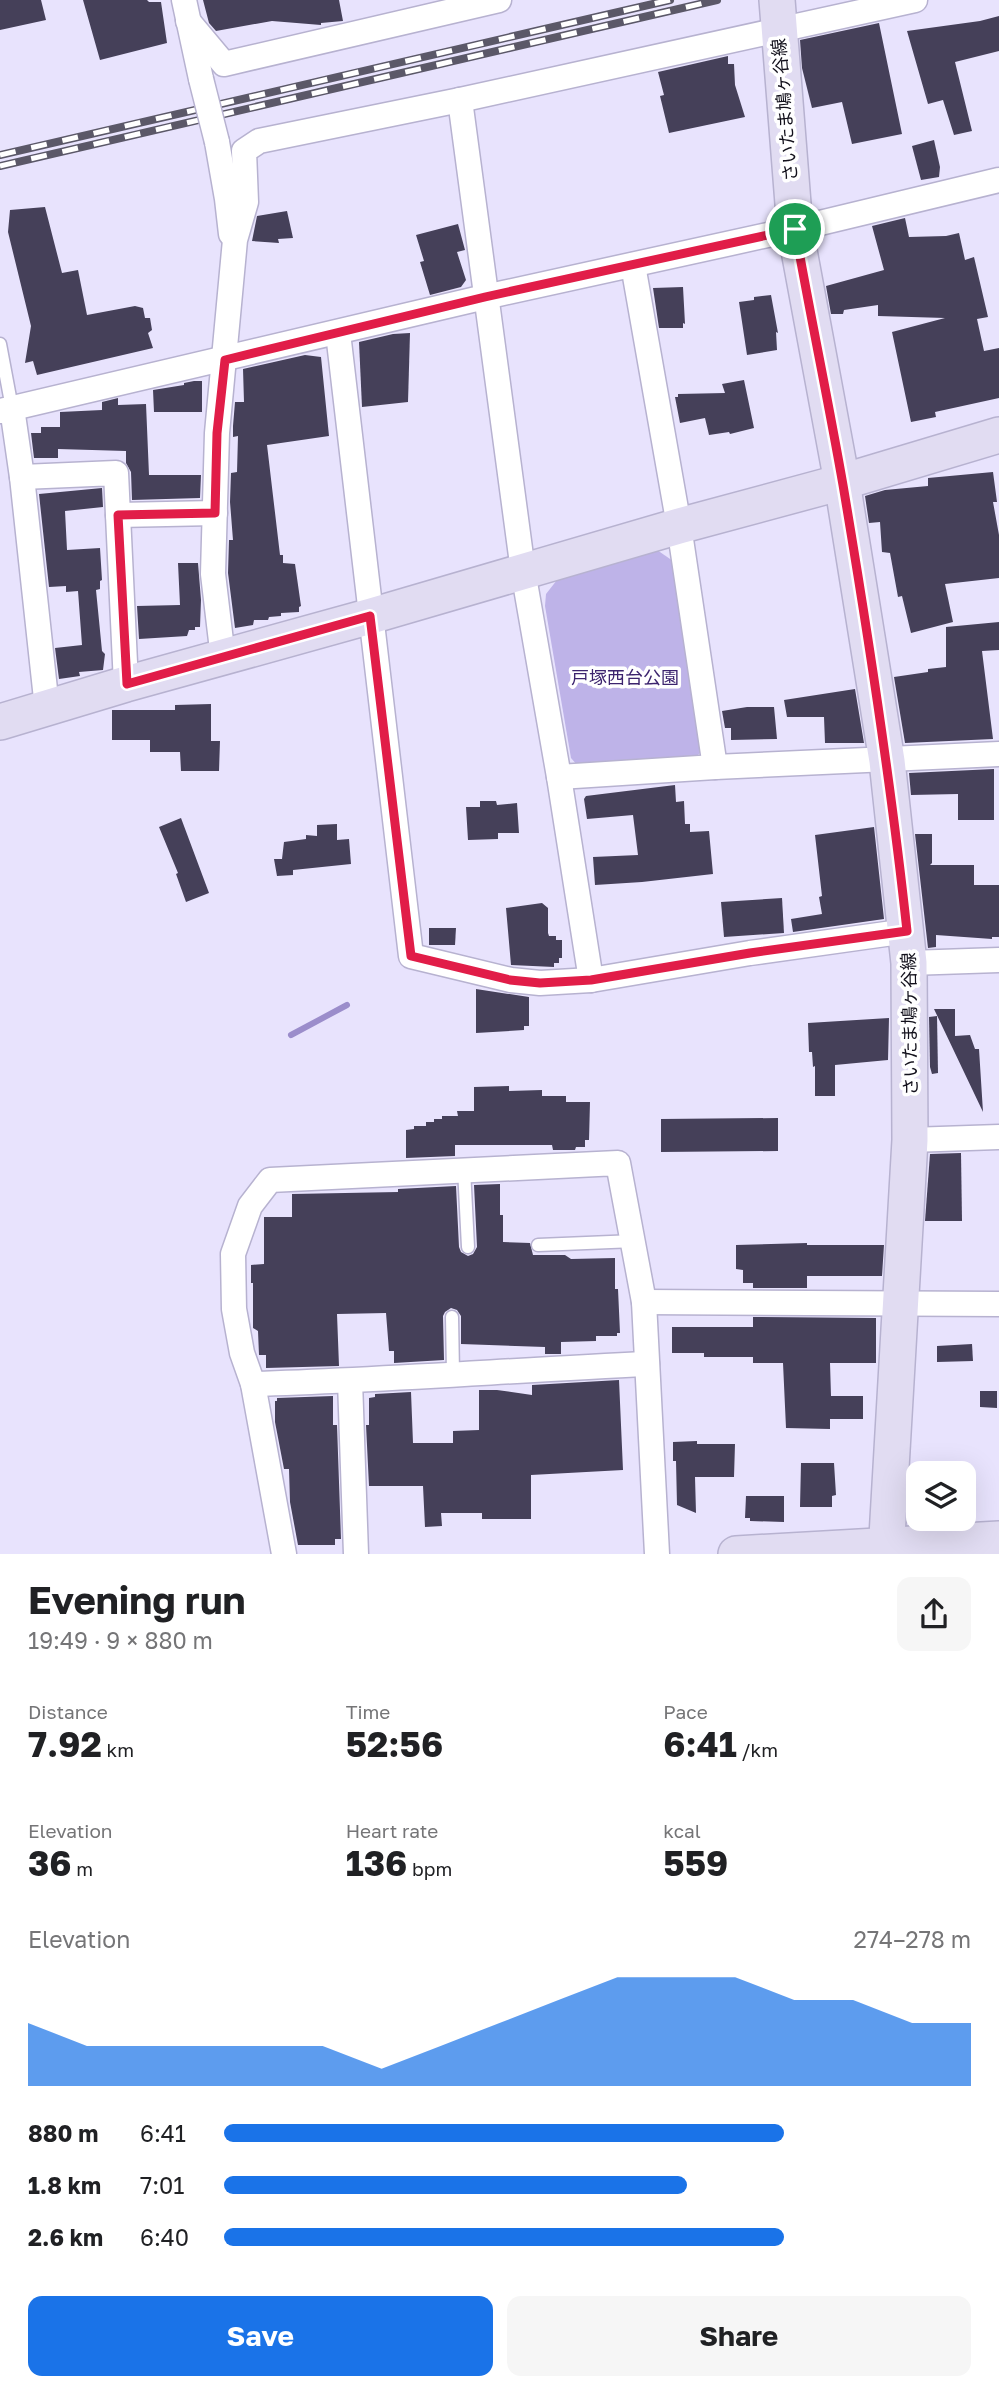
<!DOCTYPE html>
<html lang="en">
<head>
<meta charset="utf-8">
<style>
	:root { --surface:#fff; --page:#f6f6f6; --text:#202124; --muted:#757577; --accent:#1a73e8 }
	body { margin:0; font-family:"Golos Text","Noto Sans JP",sans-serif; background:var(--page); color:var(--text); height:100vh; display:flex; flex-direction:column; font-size:26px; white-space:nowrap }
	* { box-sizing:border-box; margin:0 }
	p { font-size:23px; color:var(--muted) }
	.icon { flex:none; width:38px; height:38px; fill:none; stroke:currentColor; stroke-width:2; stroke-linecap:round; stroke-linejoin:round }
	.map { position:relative; height:1554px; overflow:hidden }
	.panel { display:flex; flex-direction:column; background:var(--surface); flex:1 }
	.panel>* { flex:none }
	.controls { position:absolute; left:906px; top:1461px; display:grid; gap:14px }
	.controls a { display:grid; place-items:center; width:70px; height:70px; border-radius:14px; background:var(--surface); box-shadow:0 7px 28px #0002; font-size:35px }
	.pin { position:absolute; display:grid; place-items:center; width:60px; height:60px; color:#fff; margin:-30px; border:4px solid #fff; border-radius:50%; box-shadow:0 2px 7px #0007 }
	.round { display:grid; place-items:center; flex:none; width:74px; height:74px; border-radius:14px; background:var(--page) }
	.head { display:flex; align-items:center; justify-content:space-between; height:119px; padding:0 28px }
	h1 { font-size:38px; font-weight:700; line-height:52px }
	.metrics { display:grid; grid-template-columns:repeat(3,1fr); gap:10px; height:119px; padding:7px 28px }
	.metrics div { display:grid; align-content:center }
	.metrics b { font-size:35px; font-weight:700 }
	.metrics small { font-size:19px; font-weight:400 }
	.metrics p { font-size:19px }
	.chart { height:196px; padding:14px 28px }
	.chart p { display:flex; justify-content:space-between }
	.chart svg { width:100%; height:126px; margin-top:7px; fill:var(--accent); opacity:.7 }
	.primary-button { display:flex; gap:14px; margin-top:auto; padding:14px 28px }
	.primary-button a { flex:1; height:80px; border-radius:14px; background:var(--accent); color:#fff; font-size:28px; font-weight:700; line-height:80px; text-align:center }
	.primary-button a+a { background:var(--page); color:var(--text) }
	ul { padding:0 28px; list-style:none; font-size:23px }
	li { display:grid; grid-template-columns:112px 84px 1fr; align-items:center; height:52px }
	li i { height:18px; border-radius:9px; background:var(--accent) }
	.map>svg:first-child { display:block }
	.green { fill:#beb3e8 }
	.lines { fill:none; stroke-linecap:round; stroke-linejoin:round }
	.stream { stroke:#9b8dcb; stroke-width:6 }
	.building { fill:#454059 }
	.lane-casing { stroke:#b7b2d0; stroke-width:15 }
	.street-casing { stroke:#b7b2d0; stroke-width:27 }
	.secondary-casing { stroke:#b7b2d0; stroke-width:38 }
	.lane { stroke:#fff; stroke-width:12 }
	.street { stroke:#fff; stroke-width:24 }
	.secondary { stroke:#e1dcf2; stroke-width:35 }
	.rail-casing { stroke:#5b5868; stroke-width:8 }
	.rail { stroke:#fff; stroke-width:5; stroke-dasharray:16; stroke-linecap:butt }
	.street-bridge-casing { stroke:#b7b2d0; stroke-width:27; stroke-linecap:butt }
	.street-bridge { stroke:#fff; stroke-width:24 }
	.route-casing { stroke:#fff; stroke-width:14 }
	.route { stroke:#e11d48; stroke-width:9 }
	.labels { text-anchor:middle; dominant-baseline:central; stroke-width:7; stroke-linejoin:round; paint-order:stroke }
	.street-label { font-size:18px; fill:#12101b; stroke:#fff }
	.park-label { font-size:18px; fill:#3c246e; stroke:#fff }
</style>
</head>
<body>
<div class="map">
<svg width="999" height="1554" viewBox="0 0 999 1554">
	<rect width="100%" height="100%" fill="#e8e3fd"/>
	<!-- green -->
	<polygon class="green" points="657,550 673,561 704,749 692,761 578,766 571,758 545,606 546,594 557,580"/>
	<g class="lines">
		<!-- stream -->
		<polyline class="stream" points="291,1035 347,1005"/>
	</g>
	<!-- building -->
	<g class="building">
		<polygon points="0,0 41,0 46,20 0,30"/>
		<polygon points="83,0 147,0 149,2 161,2 167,43 100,60"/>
		<polygon points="203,0 339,0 343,21 321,23 321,25 272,21 216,31 209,23"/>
		<polygon points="999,16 999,51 955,62 972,131 954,135 943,100 928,104 907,31 980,21"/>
		<polygon points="879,23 902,134 852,144 842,102 812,108 802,68 800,40"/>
		<polygon points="728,56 728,64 734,64 735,85 745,117 669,133 660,96 664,95 658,72"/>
		<polygon points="934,140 940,167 939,177 921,180 912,146"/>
		<polygon points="45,207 62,273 78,270 87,315 135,306 143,308 145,318 150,318 152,330 148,333 153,348 37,375 33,361 25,363 31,326 8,232 10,210"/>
		<polygon points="287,211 293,238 278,239 279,243 252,241 257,216"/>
		<polygon points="905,218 909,237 946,236 959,233 965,260 974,257 988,317 977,319 984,351 999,348 999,398 935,412 936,417 911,422 892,332 945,318 878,316 878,305 844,310 843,314 831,314 826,286 884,270 872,226"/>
		<polygon points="458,224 465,250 457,252 466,280 461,287 430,295 420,262 424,261 416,235"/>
		<polygon points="683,287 685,324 683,323 683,328 659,328 653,288"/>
		<polygon points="771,295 778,333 776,332 777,350 747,355 739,302 754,300 754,297"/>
		<polygon points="410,333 408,402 362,407 359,342 393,334"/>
		<polygon points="305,355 321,357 329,436 267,445 280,555 283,555 283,563 295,564 301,606 299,607 299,612 281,613 281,616 269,617 268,620 254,620 253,625 235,628 228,573 229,540 233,540 230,502 231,473 237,472 238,436 233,437 233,426 235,402 244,402 243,369"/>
		<polygon points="744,380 754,428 730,434 729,432 709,435 705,418 680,423 675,397 678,397 678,394 725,393 722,384"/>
		<polygon points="194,381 202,381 202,412 154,412 153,390 184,385 184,383"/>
		<polygon points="118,398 118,405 146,404 149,475 201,475 200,498 132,500 131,472 126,463 126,451 58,449 58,458 34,458 31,433 41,433 41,427 60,427 60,412 102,410 102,402"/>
		<polygon points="993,472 997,502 993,502 999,535 999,578 945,584 953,622 911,633 902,596 898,597 890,553 882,552 880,522 869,523 865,496 885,490 928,486 928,478"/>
		<polygon points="102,488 103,507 65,511 67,550 100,548 102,580 100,581 100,589 96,590 102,651 105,654 103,670 79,672 80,676 59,679 55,648 82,645 78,591 66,592 66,586 49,587 39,494"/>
		<polygon points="178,563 198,563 201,600 200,627 195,627 195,630 189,630 187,636 139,639 137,606 180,605"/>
		<polygon points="999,622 999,650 982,651 993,739 905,743 894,677 928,672 928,669 946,667 946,627"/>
		<polygon points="855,689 864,743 825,743 824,717 787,717 784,700"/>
		<polygon points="211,704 211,741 220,741 219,771 181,771 180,752 150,752 150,740 112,740 112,710 175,710 175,705"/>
		<polygon points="747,707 774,707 777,739 731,740 731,728 725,728 722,711"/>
		<polygon points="994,769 994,820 958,820 958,794 911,795 909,773"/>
		<polygon points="675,785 676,802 684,801 685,824 690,824 690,832 709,831 713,874 642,882 595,885 593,857 638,855 633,815 587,819 584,799 586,796"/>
		<polygon points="480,801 496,801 497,805 517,803 519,833 498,833 498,839 468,840 466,807 480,807"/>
		<polygon points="181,818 209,893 186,902 176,874 178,873 159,827"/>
		<polygon points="337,824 337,840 349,839 351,864 293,870 293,875 277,876 274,859 282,859 284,842 306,839 306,835 317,836 317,825"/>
		<polygon points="874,827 884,919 793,932 791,919 822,914 819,897 822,896 815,835"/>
		<polygon points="915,834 932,834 932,863 930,865 974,865 974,885 999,885 999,937 992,937 992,939 936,935 936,947 928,948"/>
		<polygon points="782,898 784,933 724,937 721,902"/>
		<polygon points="542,903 548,908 548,933 549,936 556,936 556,940 562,940 562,958 559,958 559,963 554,963 554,967 511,965 506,908"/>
		<polygon points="429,928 456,928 455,945 429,945"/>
		<polygon points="476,989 529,997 529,1026 524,1026 524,1030 476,1033"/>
		<polygon points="934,1009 955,1009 955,1036 970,1035 975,1049 979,1049 983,1112"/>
		<polygon points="937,1016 938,1073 932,1074 930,1067 929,1017"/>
		<polygon points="889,1018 888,1060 835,1065 835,1096 815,1096 815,1066 813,1067 812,1052 809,1052 808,1023"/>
		<polygon points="509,1086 509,1091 542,1090 542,1096 566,1096 566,1102 590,1102 589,1140 585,1140 585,1147 576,1147 575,1150 553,1150 552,1145 455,1145 455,1156 406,1158 406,1130 414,1129 414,1126 426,1126 426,1122 434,1122 434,1119 442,1119 442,1116 458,1116 457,1111 474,1111 474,1087"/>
		<polygon points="778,1118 778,1151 661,1152 661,1119"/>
		<polygon points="961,1153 962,1221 925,1221 930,1154"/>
		<polygon points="500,1184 500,1215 503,1215 503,1242 530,1243 533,1255 565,1255 571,1259 615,1258 615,1289 618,1289 620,1333 617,1333 617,1336 596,1336 596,1341 561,1342 561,1354 545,1354 545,1347 461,1344 461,1316 457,1310 451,1308 445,1312 443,1316 444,1360 394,1363 394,1351 389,1351 386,1313 337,1314 339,1366 266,1368 266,1355 259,1355 258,1331 253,1328 253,1283 251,1283 251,1265 264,1264 264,1217 292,1217 292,1194 398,1192 398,1189 456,1186 459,1247 461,1252 468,1256 473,1254 477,1247 474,1185"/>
		<polygon points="807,1243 807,1245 884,1245 882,1276 807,1276 807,1288 753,1288 753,1283 743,1283 743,1270 736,1269 736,1245"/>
		<polygon points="753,1317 876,1318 876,1363 830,1363 831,1396 863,1396 863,1419 830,1419 830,1429 786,1428 783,1363 753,1363 753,1357 704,1357 704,1353 672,1353 672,1327 753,1327"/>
		<polygon points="972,1344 973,1361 937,1362 937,1346"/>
		<polygon points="619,1380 623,1470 531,1475 531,1519 482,1519 482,1513 441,1513 442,1526 425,1527 423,1486 369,1486 366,1425 369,1425 369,1398 375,1397 375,1394 411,1392 413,1443 453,1443 453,1431 479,1430 479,1390 497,1390 532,1395 532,1385"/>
		<polygon points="980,1391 997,1391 997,1408 980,1407"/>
		<polygon points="333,1396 333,1425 337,1425 341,1539 335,1539 335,1545 298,1545 290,1502 289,1469 284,1469 275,1422 275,1401 277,1401 277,1398"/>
		<polygon points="697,1441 697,1444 735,1444 734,1477 695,1477 696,1513 677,1505 676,1461 673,1461 673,1442"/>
		<polygon points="801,1463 834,1463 836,1495 832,1496 832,1507 800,1507"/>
		<polygon points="746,1496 784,1496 784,1522 750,1521 750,1518 745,1518"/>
	</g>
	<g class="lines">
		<!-- lane casing -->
		<g class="lane-casing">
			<g id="lane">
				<polyline points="0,344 12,408"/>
				<polyline points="464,1169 468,1247"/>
				<polyline points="538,1245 635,1241"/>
				<polyline points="452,1317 453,1373"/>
			</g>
		</g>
		<!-- street casing -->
		<g class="street-casing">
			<g id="street">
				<polyline points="184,0 201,79"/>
				<polyline points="188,21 224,64 499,0"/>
				<polyline points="460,100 523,571 559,777 591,980"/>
				<polyline points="217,142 227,199 231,234"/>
				<polyline points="633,265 679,526 715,767"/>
				<polyline points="338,333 411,956 511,980 540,983 591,980 750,953 907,931"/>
				<polyline points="12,408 22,477 47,708"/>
				<polyline points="0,411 485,297 795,229 999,180"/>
				<polyline points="22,477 116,473 126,684"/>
				<polyline points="118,515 215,513"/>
				<polyline points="223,658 213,574 217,433 235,240 246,202 244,151 259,141 460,100 915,0"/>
				<polyline points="559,777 715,767 999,754"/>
				<polyline points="909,963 999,960"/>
				<polyline points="910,1140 999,1137"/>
				<polyline points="644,1302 999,1304"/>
				<polyline points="350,1381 356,1554"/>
				<path d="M253,1384C385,1380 516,1370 647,1364"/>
				<polyline points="284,1554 253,1384 242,1353 234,1309 233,1254 250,1206 270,1180 618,1163 644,1302 657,1554"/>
			</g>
		</g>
		<!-- secondary casing -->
		<g class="secondary-casing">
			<g id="secondary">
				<polyline points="777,0 795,229 842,482 887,761 909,963 910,1140 886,1554"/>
				<polyline points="0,722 126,684 371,616 679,526 842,482 999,435"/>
				<polyline points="736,1554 999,1539"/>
			</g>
		</g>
		<!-- lane -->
		<use href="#lane" class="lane"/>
		<!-- street -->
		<use href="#street" class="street"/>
		<!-- secondary -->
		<use href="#secondary" class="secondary"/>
		<!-- rail casing -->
		<g class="rail-casing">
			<g id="rail">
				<polyline points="0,155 670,0"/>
				<polyline points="0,166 717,0"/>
			</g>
		</g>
		<!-- rail -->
		<use href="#rail" class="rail"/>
		<!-- street-bridge casing -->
		<g class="street-bridge-casing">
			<polyline id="street-bridge" points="201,79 217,142"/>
		</g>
		<!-- street-bridge -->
		<use href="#street-bridge" class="street-bridge"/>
	</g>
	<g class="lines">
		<!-- route casing -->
		<g class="route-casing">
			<path id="route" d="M795,229C810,314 828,399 843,485C868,633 891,782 907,931L750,953L591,980L540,983L510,980L411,956L370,616L127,684L118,515L215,513L217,433L225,360L485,297Z"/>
		</g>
		<!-- route -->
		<use href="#route" class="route"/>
	</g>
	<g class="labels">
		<!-- street labels -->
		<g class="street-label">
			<text transform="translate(784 110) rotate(-95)">さいたま鳩ヶ谷線</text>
			<text transform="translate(909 1024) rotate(-91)">さいたま鳩ヶ谷線</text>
		</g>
		<!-- park labels -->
		<g class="park-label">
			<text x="625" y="677">戸塚西台公園</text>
		</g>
	</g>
</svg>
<div class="controls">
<a><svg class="icon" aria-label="layers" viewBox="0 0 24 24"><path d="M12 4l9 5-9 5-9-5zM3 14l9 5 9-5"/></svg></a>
</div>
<div class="pin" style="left:795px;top:229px;background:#1e9e55"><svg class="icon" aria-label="arrive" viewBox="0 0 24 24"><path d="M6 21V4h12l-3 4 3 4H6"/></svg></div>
</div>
<section class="panel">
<div class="head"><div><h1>Evening run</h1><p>19:49 · 9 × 880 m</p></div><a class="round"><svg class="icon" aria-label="share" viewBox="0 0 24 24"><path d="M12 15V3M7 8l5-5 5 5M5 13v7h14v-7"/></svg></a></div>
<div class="metrics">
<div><p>Distance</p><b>7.92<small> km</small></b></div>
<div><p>Time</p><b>52:56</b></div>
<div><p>Pace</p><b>6:41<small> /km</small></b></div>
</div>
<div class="metrics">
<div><p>Elevation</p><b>36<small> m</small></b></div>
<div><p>Heart rate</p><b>136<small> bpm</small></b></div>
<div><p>kcal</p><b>559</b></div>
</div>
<div class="chart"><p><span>Elevation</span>274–278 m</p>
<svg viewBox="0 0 160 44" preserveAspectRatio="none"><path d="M0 44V22L10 30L20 30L30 30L40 30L50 30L60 38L70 30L80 22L90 14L100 6L110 6L120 6L130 14L140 14L150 22L160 22V44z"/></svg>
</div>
<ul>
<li><b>880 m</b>6:41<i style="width:75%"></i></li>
<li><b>1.8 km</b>7:01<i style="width:62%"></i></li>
<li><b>2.6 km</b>6:40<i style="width:75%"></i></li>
</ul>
<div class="primary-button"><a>Save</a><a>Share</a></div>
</section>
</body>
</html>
